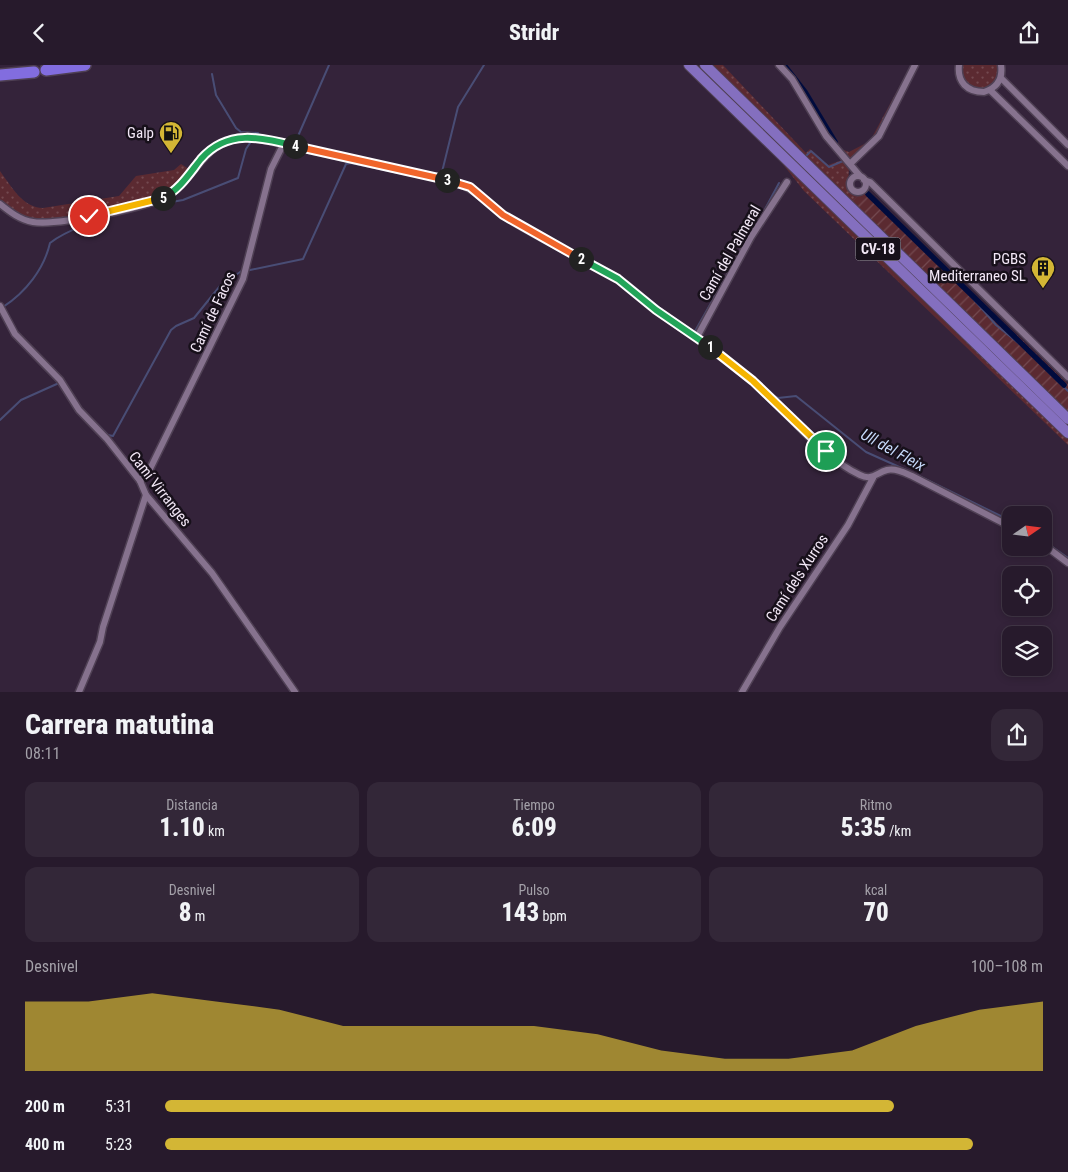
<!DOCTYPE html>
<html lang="es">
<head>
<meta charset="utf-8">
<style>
	:root { --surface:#271a2c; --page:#332738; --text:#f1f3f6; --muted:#a4a1a9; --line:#433848; --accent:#d3b635 }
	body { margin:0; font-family:"Roboto Condensed",sans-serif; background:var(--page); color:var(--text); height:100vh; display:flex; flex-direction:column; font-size:19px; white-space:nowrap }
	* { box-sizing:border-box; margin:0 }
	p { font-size:16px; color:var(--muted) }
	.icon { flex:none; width:28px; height:28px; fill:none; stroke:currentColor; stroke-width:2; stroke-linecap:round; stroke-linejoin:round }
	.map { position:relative; height:627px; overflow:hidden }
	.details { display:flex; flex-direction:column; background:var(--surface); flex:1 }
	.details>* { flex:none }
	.needle { width:32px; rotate:76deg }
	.fabs { position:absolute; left:1002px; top:441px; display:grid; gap:10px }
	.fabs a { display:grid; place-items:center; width:50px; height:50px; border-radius:10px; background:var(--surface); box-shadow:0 2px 8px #0003,0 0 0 1px var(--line); font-size:25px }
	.pin { position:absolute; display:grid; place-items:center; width:42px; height:42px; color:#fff; margin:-21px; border:2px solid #fff; border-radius:50%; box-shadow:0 1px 5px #0007 }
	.km { position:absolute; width:25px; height:25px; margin:-12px; border-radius:50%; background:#222; color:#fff; font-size:14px; line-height:25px; text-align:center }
	.round { display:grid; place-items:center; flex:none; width:52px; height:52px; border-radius:15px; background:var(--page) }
	.overview { display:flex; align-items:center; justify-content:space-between; height:85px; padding:0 25px }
	h1 { font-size:28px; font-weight:800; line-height:38px }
	.stats { display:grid; grid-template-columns:repeat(3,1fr); gap:8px; height:85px; padding:5px 25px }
	.stats div { display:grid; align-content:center; border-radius:12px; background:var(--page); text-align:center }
	.stats b { font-size:25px; font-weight:800 }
	.stats small { font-size:14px; font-weight:400 }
	.stats p { font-size:14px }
	.chart { height:140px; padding:10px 25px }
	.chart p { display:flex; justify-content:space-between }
	.chart svg { width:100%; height:90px; margin-top:5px; fill:var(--accent); opacity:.7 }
	ul { padding:0 25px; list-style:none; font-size:16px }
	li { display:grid; grid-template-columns:80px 60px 1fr; align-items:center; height:38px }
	li i { height:12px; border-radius:6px; background:var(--accent) }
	header { display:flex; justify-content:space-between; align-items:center; height:65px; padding:0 25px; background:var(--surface); font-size:22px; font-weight:800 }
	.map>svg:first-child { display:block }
	.grass { fill:url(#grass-dots) }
	.garden { fill:url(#garden-furrows) }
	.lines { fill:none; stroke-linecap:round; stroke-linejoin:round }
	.stream { stroke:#494d75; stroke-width:2 }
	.canal { stroke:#000b3d; stroke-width:5.5 }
	.street-casing { stroke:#4f4054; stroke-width:9 }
	.primary-casing { stroke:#4f4054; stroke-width:12 }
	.highway-casing { stroke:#4f4054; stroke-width:14 }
	.street { stroke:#86728e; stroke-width:6 }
	.primary { stroke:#846fbf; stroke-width:10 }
	.highway { stroke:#826ddf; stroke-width:11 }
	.split-1-casing { stroke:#fff; stroke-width:10 }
	.split-2-casing { stroke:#fff; stroke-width:10 }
	.split-3-casing { stroke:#fff; stroke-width:10 }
	.split-4-casing { stroke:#fff; stroke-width:10 }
	.split-5-casing { stroke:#fff; stroke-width:10 }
	.split-6-casing { stroke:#fff; stroke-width:10 }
	.split-1 { stroke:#f5b400; stroke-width:6 }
	.split-2 { stroke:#22a559; stroke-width:6 }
	.split-3 { stroke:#f0652b; stroke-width:6 }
	.split-4 { stroke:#f0652b; stroke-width:6 }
	.split-5 { stroke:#22a559; stroke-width:6 }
	.split-6 { stroke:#f5b400; stroke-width:6 }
	.labels { text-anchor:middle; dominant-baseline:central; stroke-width:5; stroke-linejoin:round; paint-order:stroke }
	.shield { fill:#17101a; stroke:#b1a7b5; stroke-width:1 }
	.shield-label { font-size:14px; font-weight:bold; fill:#f3e8f7 }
	.poi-label { font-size:15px; fill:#f3e8f7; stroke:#17101a; text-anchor:end }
	.street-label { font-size:15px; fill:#f3e8f7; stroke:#17101a }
	.water-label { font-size:16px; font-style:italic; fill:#c8dcfd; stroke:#17101a }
</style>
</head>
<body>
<header><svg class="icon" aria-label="back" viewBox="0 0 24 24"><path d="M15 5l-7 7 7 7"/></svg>Stridr<svg class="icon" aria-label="share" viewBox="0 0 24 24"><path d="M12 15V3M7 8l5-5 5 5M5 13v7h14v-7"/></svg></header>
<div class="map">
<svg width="1068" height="627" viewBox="0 0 1068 627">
	<defs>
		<pattern id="grass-dots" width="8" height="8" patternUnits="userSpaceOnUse" patternTransform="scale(1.25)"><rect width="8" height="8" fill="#5b2a31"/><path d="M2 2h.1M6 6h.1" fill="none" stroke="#734950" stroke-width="1.8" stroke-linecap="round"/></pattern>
		<pattern id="garden-furrows" width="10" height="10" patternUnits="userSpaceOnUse" patternTransform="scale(1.25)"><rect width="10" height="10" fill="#5b2a31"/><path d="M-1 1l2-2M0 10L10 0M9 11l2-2" fill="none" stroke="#734950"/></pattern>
	</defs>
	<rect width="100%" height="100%" fill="#34233a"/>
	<!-- grass -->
	<g class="grass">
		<polygon points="683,0 686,0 1068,372 1068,380 804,126 778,93"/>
		<polygon points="709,0 723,0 806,88 810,84 828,100 845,94 838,87 844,85 849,87 870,76 911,0 915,0 881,66 849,103 848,124 854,129 861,128 850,138"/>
		<path d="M961,0H999C997,34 962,33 961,0Z"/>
		<path d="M181,99L192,106L161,134L89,151L33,157L0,139V106C11,121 23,143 43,143L119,131L136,111L174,105Z"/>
	</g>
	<!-- garden -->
	<polygon class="garden" points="868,127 1068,319 1068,351 850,138 861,128"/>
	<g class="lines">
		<!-- stream -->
		<g class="stream">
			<polyline points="212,9 216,30 236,63 241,67 258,68"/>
			<polyline points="257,69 294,78"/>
			<polyline points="295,78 329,0"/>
			<polyline points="318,84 436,109"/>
			<polyline points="806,91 811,86 829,102 843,96"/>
			<polyline points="441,111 458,42 484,0"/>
			<polyline points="460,115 471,119 483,129"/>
			<polyline points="866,128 970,230 996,260 1021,280 1068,326"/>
			<polyline points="149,141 183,135 238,113 246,84 252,75"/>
			<polyline points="764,146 779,118"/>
			<polyline points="513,153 550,174"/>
			<polyline points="250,205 303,194 346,99 351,98 427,114"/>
			<polyline points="629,218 670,251"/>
			<path d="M3,242C26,227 44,204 50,178C66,165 85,161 103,152"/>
			<polyline points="694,268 728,208"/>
			<polyline points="701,272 760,319"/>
			<polyline points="770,329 778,333 796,331 866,387 906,405"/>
			<polyline points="0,355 21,335 59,318"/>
			<polyline points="97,359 108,370 113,371 171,265 176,261 194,253 220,221 243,205"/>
			<polyline points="915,409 1011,456"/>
			<polyline points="1044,476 1068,493"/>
		</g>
		<!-- canal -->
		<g class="canal">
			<polyline points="784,0 805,27 835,77"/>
			<polyline points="868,129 1064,320"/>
		</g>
		<!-- street casing -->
		<g class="street-casing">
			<g id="street">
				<polyline points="779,0 792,14 826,71 860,111"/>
				<path d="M959,0C957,17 967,27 984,27C997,23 1003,14 1001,0"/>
				<polyline points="1001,13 1068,80"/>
				<polyline points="990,25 1068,101"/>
				<polyline points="851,98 879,71 915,0"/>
				<circle cx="858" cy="119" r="8"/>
				<polyline points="864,115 870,117 1068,312"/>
				<path d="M0,139C10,147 20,155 33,157C56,161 153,142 170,129C201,106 202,77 247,71L456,117C480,126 495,146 517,159C550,179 585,194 617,213C632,223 644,236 658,246C690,269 722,291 752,316C786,344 819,391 860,410C872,416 876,408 887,405C896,403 905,408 912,411L1011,462"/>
				<polyline points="0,241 15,269 60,315 79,345 107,374 140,416 146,430 212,508 295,627"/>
				<polyline points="697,272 751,172 787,117"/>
				<polyline points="140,416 149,406 243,214 271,104 284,78"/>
				<polyline points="1044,480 1068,498"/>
				<polyline points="79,627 100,577 103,562 146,430"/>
				<polyline points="742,627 780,562 848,460 873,413"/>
			</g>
		</g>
		<!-- primary casing -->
		<g class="primary-casing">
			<g id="primary">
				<polyline points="689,0 1068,368"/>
				<polyline points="705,0 1068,354"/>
			</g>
		</g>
		<!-- highway casing -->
		<g class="highway-casing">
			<g id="highway">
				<polyline points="46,5 85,0"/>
				<polyline points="0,10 34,7"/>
			</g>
		</g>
		<!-- street -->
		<use href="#street" class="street"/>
		<!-- primary -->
		<use href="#primary" class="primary"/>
		<!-- highway -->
		<use href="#highway" class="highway"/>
	</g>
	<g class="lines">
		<!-- split-1 casing -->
		<g class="split-1-casing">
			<polyline id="split-1" points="710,282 753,316 826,386"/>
		</g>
		<!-- split-2 casing -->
		<g class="split-2-casing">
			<polyline id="split-2" points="581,194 618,214 656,245 710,282"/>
		</g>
		<!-- split-3 casing -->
		<g class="split-3-casing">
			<polyline id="split-3" points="447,115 470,122 503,150 581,194"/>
		</g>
		<!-- split-4 casing -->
		<g class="split-4-casing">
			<polyline id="split-4" points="295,81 447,115"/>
		</g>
		<!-- split-5 casing -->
		<g class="split-5-casing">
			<path id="split-5" d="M163,133C180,124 189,109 201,94C227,64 261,72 295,81"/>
		</g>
		<!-- split-6 casing -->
		<g class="split-6-casing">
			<polyline id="split-6" points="89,151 163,133"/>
		</g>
		<!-- split-1 -->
		<use href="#split-1" class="split-1"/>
		<!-- split-2 -->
		<use href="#split-2" class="split-2"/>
		<!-- split-3 -->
		<use href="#split-3" class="split-3"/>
		<!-- split-4 -->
		<use href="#split-4" class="split-4"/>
		<!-- split-5 -->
		<use href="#split-5" class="split-5"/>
		<!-- split-6 -->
		<use href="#split-6" class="split-6"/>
	</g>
	<!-- icons -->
	<defs>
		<g id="fuel-pin" transform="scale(1.25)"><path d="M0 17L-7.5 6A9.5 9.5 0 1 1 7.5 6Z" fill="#d3b635" stroke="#17101a"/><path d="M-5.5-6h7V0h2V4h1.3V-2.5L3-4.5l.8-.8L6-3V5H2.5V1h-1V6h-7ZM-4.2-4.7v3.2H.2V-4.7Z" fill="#111"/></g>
		<g id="building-pin" transform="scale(1.25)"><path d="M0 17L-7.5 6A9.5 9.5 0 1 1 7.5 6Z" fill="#d3b635" stroke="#17101a"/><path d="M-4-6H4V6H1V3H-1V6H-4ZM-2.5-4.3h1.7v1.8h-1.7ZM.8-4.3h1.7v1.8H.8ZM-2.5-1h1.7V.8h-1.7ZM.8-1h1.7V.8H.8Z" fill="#111"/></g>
	</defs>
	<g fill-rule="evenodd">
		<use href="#fuel-pin" x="171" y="68"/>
		<use href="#building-pin" x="1043" y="203"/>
	</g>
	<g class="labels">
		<!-- shield labels -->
		<rect class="shield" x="855.5" y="172.5" width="45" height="23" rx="4"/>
		<g class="shield-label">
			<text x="878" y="184">CV-18</text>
		</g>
		<!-- poi labels -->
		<g class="poi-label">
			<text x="154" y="68">Galp</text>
			<text x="1026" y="194">PGBS<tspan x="1026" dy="17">Mediterraneo SL</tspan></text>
		</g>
		<!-- street labels -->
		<g class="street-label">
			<text transform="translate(730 188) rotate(-60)">Camí del Palmeral</text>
			<text transform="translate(213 247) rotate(-65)">Camí de Facos</text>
			<text transform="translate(160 424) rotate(52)">Camí Virranges</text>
			<text transform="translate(797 513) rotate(-57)">Camí dels Xurros</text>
		</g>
		<!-- water labels -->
		<g class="water-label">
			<text transform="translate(893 385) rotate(29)">Ull del Fleix</text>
		</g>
	</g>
</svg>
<div class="fabs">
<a><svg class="needle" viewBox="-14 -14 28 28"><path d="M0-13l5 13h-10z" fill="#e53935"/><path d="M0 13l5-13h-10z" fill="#a4a1a9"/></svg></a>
<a><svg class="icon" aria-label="locate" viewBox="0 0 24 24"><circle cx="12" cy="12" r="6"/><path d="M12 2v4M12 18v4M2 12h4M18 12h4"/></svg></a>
<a><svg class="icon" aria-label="layers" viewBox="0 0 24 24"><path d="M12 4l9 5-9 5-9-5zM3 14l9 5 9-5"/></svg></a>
</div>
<div class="pin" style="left:826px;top:386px;background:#1e9e55"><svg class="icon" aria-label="arrive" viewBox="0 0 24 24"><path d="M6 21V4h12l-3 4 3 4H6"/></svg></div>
<div class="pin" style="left:89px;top:151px;background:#d93025"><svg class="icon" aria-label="check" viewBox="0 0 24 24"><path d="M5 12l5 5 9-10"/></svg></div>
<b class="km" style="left:710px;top:282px">1</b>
<b class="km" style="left:581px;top:194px">2</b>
<b class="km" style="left:447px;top:115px">3</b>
<b class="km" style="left:295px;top:81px">4</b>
<b class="km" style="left:163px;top:133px">5</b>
</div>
<section class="details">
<div class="overview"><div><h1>Carrera matutina</h1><p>08:11</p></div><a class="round"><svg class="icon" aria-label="share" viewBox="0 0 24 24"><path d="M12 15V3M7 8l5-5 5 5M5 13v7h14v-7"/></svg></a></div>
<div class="stats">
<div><p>Distancia</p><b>1.10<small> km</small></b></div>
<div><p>Tiempo</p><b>6:09</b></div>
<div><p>Ritmo</p><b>5:35<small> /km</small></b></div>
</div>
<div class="stats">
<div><p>Desnivel</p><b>8<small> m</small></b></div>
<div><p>Pulso</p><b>143<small> bpm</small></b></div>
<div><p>kcal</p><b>70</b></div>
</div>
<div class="chart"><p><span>Desnivel</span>100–108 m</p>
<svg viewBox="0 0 160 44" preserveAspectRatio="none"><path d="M0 44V10L10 10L20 6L30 10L40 14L50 22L60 22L70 22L80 22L90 26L100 34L110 38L120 38L130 34L140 22L150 14L160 10V44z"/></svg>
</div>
<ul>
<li><b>200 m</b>5:31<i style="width:83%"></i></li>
<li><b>400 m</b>5:23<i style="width:92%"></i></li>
</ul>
</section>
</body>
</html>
